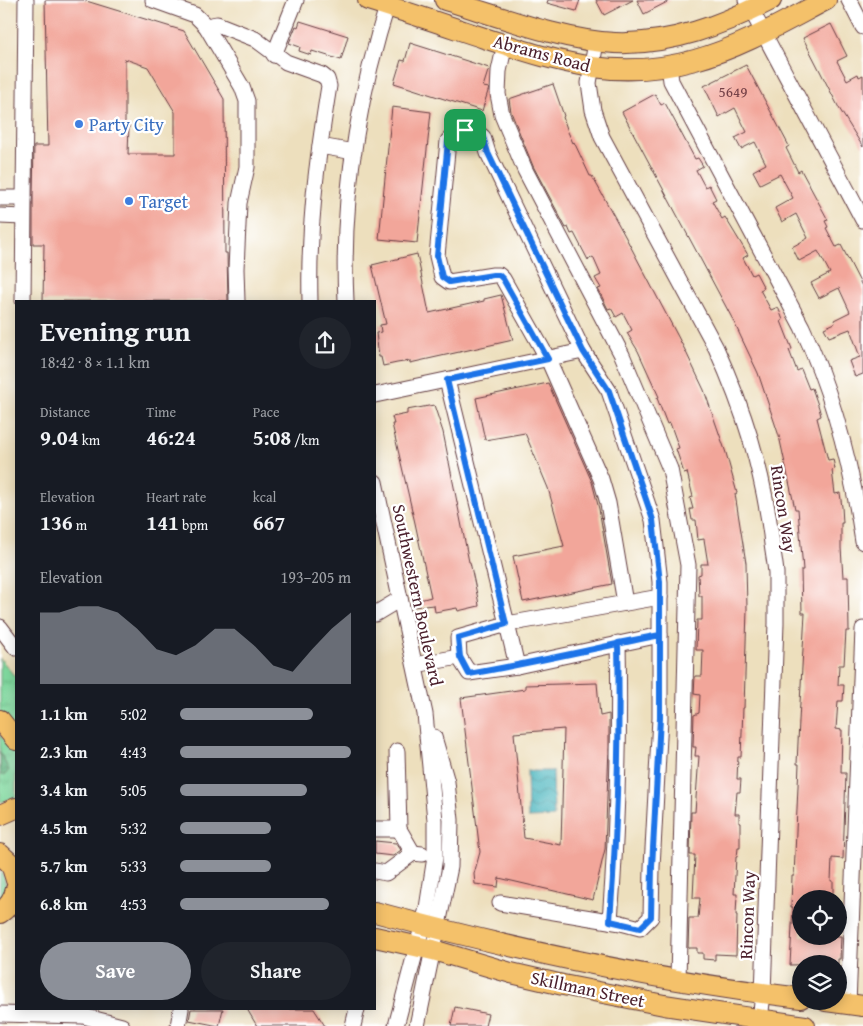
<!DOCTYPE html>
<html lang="en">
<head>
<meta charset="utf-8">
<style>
	:root { --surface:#171b24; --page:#20242c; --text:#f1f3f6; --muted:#9ea1a6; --accent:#8c9099 }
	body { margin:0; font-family:"Gentium Book Plus",serif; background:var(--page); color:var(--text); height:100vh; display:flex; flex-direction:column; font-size:19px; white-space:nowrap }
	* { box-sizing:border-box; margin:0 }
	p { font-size:16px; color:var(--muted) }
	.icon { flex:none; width:28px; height:28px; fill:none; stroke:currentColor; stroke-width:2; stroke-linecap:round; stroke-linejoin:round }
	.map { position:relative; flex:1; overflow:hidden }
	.side { position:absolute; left:15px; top:300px; width:361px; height:710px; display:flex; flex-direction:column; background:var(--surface); border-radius:0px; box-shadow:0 2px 12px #0003 }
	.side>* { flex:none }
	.controls { position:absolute; left:792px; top:890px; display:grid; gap:10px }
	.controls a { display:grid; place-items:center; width:55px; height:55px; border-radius:50%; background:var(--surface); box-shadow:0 2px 12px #0003; font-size:25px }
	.pin { position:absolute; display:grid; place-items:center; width:42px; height:42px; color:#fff; margin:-21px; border-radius:10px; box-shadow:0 2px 8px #0006 }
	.round { display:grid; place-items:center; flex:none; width:52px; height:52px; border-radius:26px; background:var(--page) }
	.summary { display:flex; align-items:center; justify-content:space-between; height:85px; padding:0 25px }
	h1 { font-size:28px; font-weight:700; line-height:38px }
	.metrics { display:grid; grid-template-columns:repeat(3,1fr); gap:8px; height:85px; padding:5px 25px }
	.metrics div { display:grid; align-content:center }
	.metrics b { font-size:21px; font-weight:700 }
	.metrics small { font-size:14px; font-weight:400 }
	.metrics p { font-size:14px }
	.chart { height:140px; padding:10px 25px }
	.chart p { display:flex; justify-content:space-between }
	.chart svg { width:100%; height:90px; margin-top:5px; fill:var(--accent); opacity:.7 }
	.action { display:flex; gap:10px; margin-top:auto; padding:10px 25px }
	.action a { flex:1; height:58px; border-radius:30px; background:var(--accent); color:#fff; font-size:20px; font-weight:700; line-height:58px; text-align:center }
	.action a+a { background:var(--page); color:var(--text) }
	ul { padding:0 25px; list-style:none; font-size:16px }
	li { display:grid; grid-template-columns:80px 60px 1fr; align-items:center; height:38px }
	li i { height:12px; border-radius:6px; background:var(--accent) }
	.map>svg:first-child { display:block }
	.grass { fill:url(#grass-tufts); stroke:#657c65 }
	.forest { fill:url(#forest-crowns); stroke:#596c58 }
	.water { fill:url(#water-waves); stroke:#476974 }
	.building { fill:#f2a69a; fill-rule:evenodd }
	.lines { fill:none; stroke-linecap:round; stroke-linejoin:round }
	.minor-casing { stroke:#623c41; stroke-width:17 }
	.major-casing { stroke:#623c41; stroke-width:22 }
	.minor { stroke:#fff; stroke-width:15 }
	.major { stroke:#f4c16b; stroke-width:20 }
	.route-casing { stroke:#fff; stroke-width:10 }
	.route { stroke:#1a73e8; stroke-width:6 }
	.shop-dot { fill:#3f7fe0; stroke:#fff; stroke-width:2 }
	.labels { text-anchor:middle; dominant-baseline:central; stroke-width:4.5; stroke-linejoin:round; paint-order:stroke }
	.number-label { font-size:15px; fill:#744147 }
	.street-label { font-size:18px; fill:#4a1f2b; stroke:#fff }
	.shop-label { font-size:18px; fill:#366cbe; stroke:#fff; text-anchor:start }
</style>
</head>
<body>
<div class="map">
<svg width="863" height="1026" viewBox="0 0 863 1026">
	<defs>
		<pattern id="grass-tufts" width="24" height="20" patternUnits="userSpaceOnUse" patternTransform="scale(1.25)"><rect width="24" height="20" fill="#80d99f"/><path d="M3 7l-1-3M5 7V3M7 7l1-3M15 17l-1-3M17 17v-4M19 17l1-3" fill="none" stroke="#70ba89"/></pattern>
		<pattern id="forest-crowns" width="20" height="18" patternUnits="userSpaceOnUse" patternTransform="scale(1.25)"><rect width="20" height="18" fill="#68b986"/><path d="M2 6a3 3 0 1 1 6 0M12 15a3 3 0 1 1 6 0" fill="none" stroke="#58966e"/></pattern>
		<pattern id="water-waves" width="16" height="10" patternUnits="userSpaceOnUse" patternTransform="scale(1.25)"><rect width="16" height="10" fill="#44b3bc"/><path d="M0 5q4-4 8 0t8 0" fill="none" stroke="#3b9199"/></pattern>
	</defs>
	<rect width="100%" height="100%" fill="#fff"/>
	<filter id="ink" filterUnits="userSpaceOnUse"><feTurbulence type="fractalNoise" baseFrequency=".02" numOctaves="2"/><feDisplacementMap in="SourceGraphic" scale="10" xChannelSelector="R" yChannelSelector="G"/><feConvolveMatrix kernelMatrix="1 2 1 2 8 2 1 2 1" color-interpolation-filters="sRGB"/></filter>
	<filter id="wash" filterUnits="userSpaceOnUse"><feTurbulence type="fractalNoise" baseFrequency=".0096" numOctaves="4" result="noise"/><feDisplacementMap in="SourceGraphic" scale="20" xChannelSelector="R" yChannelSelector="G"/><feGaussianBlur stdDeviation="1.12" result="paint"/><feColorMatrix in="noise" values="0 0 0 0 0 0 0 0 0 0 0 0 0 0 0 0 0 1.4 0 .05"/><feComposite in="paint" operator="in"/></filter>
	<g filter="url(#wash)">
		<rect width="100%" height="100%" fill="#eddfbd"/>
		<!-- grass -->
		<g class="grass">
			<polygon points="0,658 16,678 16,732 0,712"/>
			<polygon points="0,734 16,755 16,797 2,802 0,802"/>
			<path d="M0,870C7,880 8,893 0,902Z"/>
		</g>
		<!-- forest -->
		<polygon class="forest" points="0,752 9,770 5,775 0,775"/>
		<!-- water -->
		<polygon class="water" points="527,771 553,771 554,817 528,818"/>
		<g id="blocks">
			<!-- building -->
			<g class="building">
				<path d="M45,0H83L184,31L224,99L225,253H227L228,301H43L44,244H33V195L34,146H48ZM125,59L148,67L175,112V154H128L129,125H125Z"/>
				<polygon points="548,0 580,0 576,11 547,3"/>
				<polygon points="596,0 633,0 604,15"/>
				<polygon points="637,0 671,0 644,14"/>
				<polygon points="300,21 348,36 341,60 312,51 311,55 299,51 300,47 289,43 296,26 298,27"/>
				<polygon points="831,24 847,56 837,61 847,80 858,74 859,77 863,75 863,147 839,108 803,38"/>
				<polygon points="410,43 489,68 483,87 489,88 482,111 394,83 401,60 405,61"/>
				<polygon points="746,65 789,146 786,148 798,172 801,170 828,220 825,221 828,227 826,228 836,247 841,245 863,288 863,374 855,377 849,361 860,357 850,329 829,337 824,328 835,323 834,320 850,312 839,288 819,298 811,283 830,273 818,251 799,261 792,247 808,238 796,214 782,222 775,208 793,198 780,174 760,184 753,171 766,164 755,142 741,149 735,138 747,132 735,108 719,117 704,86"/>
				<polygon points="553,84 564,116 563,117 568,132 573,143 574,142 590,176 592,176 625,236 685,350 704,390 726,453 737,493 735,494 746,563 747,609 744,708 743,708 741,757 738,757 737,779 741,779 740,792 737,792 735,814 739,814 739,823 740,823 740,848 738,848 737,857 736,857 734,894 737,894 736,915 737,915 736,955 715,954 715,960 703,959 703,953 697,953 697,948 688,948 689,918 698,918 700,898 693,898 695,855 690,855 691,812 695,812 699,756 695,756 696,747 693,747 694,715 699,713 700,695 694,694 695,676 702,676 703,650 696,650 697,620 702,620 702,596 699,596 698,575 701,574 701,564 708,564 704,539 698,540 696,520 692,520 690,509 693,509 690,498 693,497 687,472 684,473 676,449 679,448 670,423 667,424 657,398 659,397 638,351 627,333 632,330 623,313 616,317 611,308 608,309 598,289 601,288 595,278 601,275 593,257 588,260 574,233 571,234 568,227 566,228 533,166 511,112 509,99"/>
				<polygon points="655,94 661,105 665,103 695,159 698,158 703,166 696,170 705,187 709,185 716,199 712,201 722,219 725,217 748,255 743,258 752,275 756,273 764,288 760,290 771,310 778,307 783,320 781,321 792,349 789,350 797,371 801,369 809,389 812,388 819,408 821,416 817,418 828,460 833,459 835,469 832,470 835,494 840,493 842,507 843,523 841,523 841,548 843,577 848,577 849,631 846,631 844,665 839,665 838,685 844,685 843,701 838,701 836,729 842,730 841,773 846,773 843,859 832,858 831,881 833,881 833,899 801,899 801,936 841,936 840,959 838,959 838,964 790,965 793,907 791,907 792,876 794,876 799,764 797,764 799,721 805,613 802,613 801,570 803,570 798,509 795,509 779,436 758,373 732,318 622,112"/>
				<polygon points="392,107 431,112 417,243 379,239"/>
				<polygon points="417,254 429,313 484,301 484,299 501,295 513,340 410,363 410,361 397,363 383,366 381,357 379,357 376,333 381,332 380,325 386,324 372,265"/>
				<polygon points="548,383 592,482 599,509 612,584 523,602 513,556 564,546 548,488 525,433 485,440 476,398"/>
				<polygon points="434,405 443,432 469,562 470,562 478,599 479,606 458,611 457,608 435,612 434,605 413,607 412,602 431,597 415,523 392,424 394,424 392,417 407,414 407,410"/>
				<path d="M597,683L600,716L609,714V747L605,849L593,900L499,878L498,887L475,884L474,874L480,852L461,698L525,689V685ZM564,729L561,845L524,838L514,733Z"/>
				<polygon points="375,841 396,843 401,850 393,856 375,854"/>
				<polygon points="455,1007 488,1014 485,1026 451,1026"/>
				<polygon points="191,1009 223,1009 219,1026 189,1020"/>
				<polygon points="247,1009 314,1009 325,1026 257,1026"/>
			</g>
		</g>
	</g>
	<g filter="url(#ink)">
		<use href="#blocks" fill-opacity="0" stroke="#623c41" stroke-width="1"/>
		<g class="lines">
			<!-- minor casing -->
			<g class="minor-casing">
				<g id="minor">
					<polyline points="153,0 195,15 206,26 242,87 247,101 247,167 239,203 236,269 237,301"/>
					<polyline points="746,0 863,220"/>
					<polyline points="849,0 863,27"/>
					<path d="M206,26L217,24L255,39L286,62L322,75L327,79L329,86C317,160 308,225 310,301"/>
					<path d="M596,42L589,83L593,110L602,137L716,348C744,410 762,467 771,535C772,548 775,561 776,573C776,590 776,607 776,623L763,994L760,1020"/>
					<polyline points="505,44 499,71 498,94 502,115 525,170 622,355 670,469 688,565 678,980"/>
					<polyline points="274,55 296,0"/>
					<path d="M669,66L671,81L802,327C834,396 852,467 863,542"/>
					<polyline points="320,146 354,152"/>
					<polyline points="0,198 24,198"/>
					<polyline points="0,216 23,217"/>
					<polyline points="23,301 26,0"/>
					<path d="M346,301C341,199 358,97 389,0"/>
					<path d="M583,351L488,153L483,137C471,126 458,128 448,141L437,256L442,277L449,282L493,275H499L503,279L548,359L601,479L608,503L625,603"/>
					<polyline points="447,380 507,624 660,597"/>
					<polyline points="375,395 583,351 609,391 653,520 660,582 660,718 652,867 651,917 640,928 621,923 500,903"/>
					<polyline points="375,482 425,714 435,820 435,857 427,908 396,1026"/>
					<polyline points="375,614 400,599"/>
					<polygon points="507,624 517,666 469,673 459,657 458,638"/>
					<polyline points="0,627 16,648"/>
					<polyline points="415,665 459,657"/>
					<polyline points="517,666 660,635"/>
					<polyline points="397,751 399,829 413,853"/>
					<polyline points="375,829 399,829"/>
					<polyline points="375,871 386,873 413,853 422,854"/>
					<path d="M610,921C617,829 620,736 618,643"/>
					<polyline points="848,1004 863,629"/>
					<polyline points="0,1014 83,1016 122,1026"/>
					<polyline points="178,1026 181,1009"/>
					<polyline points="353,1026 357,1009"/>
					<polyline points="417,1026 450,867 451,820 447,782 434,737"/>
				</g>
			</g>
			<!-- major casing -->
			<g class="major-casing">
				<g id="major">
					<path d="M368,0C407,12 445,25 484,38C559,62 616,82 695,60C742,47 784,22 826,0"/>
					<path d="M445,0C496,15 562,41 615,43C671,45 722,25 771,0"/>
					<polyline points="0,720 16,740"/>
					<polyline points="0,815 16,808"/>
					<polyline points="0,854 11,864 16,880"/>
					<path d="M375,912C515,950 657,981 801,998"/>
					<path d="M0,913C9,907 14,899 16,889"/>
					<polyline points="375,937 433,950 511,973 563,985 664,1005 805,1026"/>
					<polyline points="826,1001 863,1006"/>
				</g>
			</g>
			<!-- minor -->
			<use href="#minor" class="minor"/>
			<!-- major -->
			<use href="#major" class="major"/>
		</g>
	</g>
	<g class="lines" filter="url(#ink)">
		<!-- route casing -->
		<g class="route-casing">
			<path id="route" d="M465,130L458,132L448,141L437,256L442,277L449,282L493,275H499L503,279L548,359L447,380L506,624L458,638L460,657L469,674C533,663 596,648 660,635V718L652,867L651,917L640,928L610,921C617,829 620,736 618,643L660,635V582L653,520L609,391L583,351L488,153L483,137L472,130H465"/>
		</g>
		<!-- route -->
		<use href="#route" class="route"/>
	</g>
	<!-- markers -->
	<g class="shop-dot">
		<circle cx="79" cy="124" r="5"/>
		<circle cx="129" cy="201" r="5"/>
	</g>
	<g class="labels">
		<!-- number labels -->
		<g class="number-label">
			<text x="733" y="91">5649</text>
		</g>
		<!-- street labels -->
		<g class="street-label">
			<text transform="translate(542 53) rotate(15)">Abrams Road</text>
			<text transform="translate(784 509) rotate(81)">Rincon Way</text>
			<text transform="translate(418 595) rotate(78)">Southwestern Boulevard</text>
			<text transform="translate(747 915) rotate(-88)">Rincon Way</text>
			<text transform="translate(588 989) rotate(12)">Skillman Street</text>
		</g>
		<!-- shop labels -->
		<g class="shop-label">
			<text x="89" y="124">Party City</text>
			<text x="139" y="201">Target</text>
		</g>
	</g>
</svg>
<div class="controls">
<a><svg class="icon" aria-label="locate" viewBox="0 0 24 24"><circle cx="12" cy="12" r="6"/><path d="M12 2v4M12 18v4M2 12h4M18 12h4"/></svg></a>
<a><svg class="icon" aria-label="layers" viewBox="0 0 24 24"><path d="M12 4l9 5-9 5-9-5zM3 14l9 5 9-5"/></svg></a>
</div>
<div class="pin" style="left:465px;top:130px;background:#1e9e55"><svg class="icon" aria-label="arrive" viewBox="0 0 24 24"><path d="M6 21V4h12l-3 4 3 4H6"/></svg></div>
<section class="side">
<div class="summary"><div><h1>Evening run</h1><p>18:42 · 8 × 1.1 km</p></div><a class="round"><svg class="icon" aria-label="share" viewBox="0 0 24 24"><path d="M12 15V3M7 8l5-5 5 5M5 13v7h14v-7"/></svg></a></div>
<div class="metrics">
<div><p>Distance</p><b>9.04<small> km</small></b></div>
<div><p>Time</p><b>46:24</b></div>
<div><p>Pace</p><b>5:08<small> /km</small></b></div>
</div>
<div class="metrics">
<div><p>Elevation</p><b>136<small> m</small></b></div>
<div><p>Heart rate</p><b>141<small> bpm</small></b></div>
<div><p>kcal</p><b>667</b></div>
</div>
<div class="chart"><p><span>Elevation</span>193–205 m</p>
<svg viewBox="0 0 160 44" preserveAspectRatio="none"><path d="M0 44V9L10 9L20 6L30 6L40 9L50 17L60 27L70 30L80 25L90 17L100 17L110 25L120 35L130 38L140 27L150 17L160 9V44z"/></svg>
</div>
<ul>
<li><b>1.1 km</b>5:02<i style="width:78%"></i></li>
<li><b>2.3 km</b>4:43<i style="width:100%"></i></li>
<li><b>3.4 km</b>5:05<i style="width:74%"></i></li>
<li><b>4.5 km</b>5:32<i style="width:53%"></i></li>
<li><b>5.7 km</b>5:33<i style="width:53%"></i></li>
<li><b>6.8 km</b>4:53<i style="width:87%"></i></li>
</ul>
<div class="action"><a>Save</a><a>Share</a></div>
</section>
</div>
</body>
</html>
